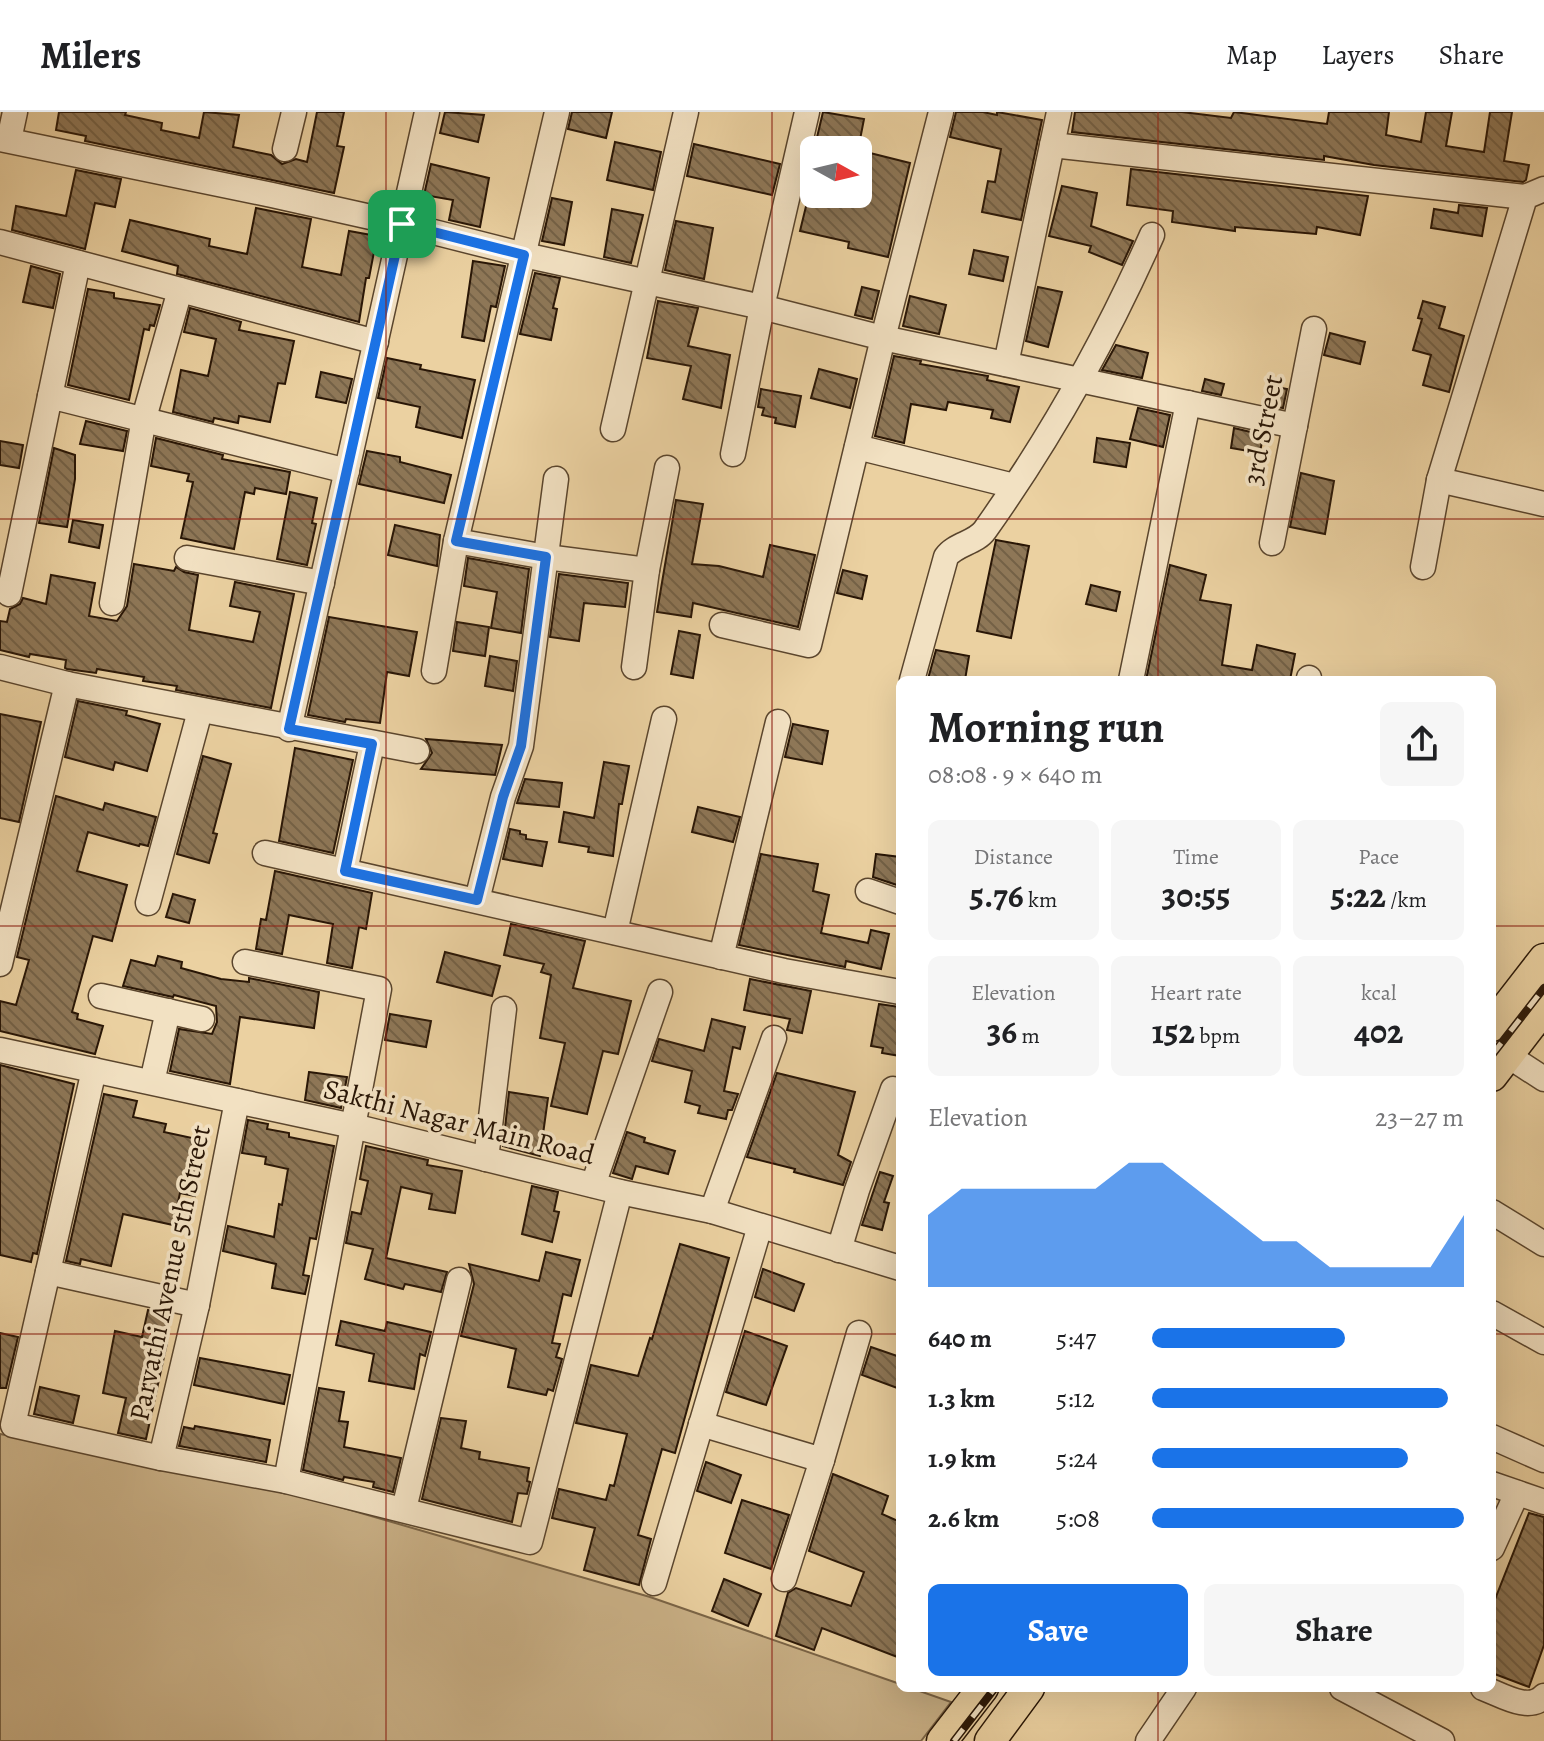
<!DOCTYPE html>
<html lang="en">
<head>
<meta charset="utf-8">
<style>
	:root { --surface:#fff; --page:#f6f6f6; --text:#202124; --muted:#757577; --line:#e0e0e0; --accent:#1a73e8 }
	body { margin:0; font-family:Alegreya,serif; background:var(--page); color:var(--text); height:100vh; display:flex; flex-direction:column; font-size:30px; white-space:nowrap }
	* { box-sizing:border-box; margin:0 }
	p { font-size:26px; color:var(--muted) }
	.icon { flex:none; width:44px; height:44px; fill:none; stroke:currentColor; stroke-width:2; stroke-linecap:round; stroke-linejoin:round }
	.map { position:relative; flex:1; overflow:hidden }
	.side { position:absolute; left:896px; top:564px; width:600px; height:1016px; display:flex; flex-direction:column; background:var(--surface); border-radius:12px; box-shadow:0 8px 32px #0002 }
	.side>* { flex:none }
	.needle { width:52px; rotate:98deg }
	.buttons { position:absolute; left:800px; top:24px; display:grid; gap:16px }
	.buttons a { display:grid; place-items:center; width:72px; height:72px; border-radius:12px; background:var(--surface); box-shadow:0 8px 32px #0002; font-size:40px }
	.pin { position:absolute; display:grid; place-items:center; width:68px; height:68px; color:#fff; margin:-34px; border-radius:16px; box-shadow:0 4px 12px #0006 }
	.round { display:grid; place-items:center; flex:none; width:84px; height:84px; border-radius:12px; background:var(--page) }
	.headline { display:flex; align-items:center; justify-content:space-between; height:136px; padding:0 32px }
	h1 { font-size:44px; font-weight:600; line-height:60px }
	.stats { display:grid; grid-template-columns:repeat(3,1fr); gap:12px; height:136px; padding:8px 32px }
	.stats div { display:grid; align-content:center; border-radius:12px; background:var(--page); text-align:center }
	.stats b { font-size:34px; font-weight:600 }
	.stats small { font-size:22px; font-weight:400 }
	.stats p { font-size:22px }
	.chart { height:224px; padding:16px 32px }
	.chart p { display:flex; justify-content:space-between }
	.chart svg { width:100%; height:144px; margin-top:8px; fill:var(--accent); opacity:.7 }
	.action { display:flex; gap:16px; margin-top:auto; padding:16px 32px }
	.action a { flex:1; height:92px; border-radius:12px; background:var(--accent); color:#fff; font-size:32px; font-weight:600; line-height:92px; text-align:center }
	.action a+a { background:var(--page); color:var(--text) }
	ul { padding:0 32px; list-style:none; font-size:26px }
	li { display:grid; grid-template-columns:128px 96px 1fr; align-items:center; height:60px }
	li i { height:20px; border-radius:10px; background:var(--accent) }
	header { display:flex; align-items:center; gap:48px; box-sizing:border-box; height:112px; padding:0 40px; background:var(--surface); border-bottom:2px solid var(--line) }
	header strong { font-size:38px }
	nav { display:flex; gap:44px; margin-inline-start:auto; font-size:28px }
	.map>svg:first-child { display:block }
	.grass { fill:#cab187; stroke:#7a6446; stroke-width:2 }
	.building { fill:url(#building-back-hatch); stroke:#291606; stroke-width:2 }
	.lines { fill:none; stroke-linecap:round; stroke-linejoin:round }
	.minor-casing { stroke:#5a452d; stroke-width:27 }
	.major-casing { stroke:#291606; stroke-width:33 }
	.minor { stroke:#f2e1c2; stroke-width:24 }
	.major { stroke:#ebd1a1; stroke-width:30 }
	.rail-casing { stroke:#291606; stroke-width:8 }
	.rail { stroke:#f2e1c2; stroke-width:5; stroke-dasharray:15; stroke-linecap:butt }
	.route-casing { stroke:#fff; stroke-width:16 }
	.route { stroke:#1a73e8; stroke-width:10 }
	.grid { fill:none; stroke:#8f2418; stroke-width:2; stroke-opacity:0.55 }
	.labels { text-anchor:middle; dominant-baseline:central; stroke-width:7; stroke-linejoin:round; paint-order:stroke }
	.street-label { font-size:28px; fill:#291606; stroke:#f2e1c2 }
</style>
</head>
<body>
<header>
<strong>Milers</strong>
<nav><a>Map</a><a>Layers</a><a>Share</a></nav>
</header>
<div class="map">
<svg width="1544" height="1629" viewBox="0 0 1544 1629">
	<defs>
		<pattern id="building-back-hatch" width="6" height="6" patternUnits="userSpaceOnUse" patternTransform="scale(2)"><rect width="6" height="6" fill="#8e7757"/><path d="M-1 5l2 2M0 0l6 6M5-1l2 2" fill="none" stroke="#746146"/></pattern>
	</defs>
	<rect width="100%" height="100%" fill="#ebd1a1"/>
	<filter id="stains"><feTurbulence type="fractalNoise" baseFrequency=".0025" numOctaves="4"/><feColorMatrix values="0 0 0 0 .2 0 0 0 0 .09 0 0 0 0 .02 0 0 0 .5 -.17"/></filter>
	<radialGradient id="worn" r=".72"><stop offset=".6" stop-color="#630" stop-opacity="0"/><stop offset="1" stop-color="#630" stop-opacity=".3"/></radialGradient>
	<!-- grass -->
	<polygon class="grass" points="0,1322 285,1379 650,1485 900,1572 900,1576 911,1576 951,1590 921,1629 0,1629"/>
	<!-- building -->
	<g class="building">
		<polygon points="59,0 126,0 125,3 162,11 161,18 199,26 204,0 239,3 233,35 271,43 282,52 296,47 307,50 317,0 344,0 337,34 344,35 334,81 85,29 86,24 56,18"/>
		<polygon points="445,0 484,3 478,30 440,21"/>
		<polygon points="572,0 612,0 606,26 568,17"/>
		<polygon points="823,0 864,7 858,38 814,38"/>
		<polygon points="956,0 983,0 997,3 997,0 1042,8 1021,108 982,100 988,69 995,70 1001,37 950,25"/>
		<polygon points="1075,0 1182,0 1231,6 1234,0 1327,12 1329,0 1389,0 1386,23 1421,30 1426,0 1452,0 1446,34 1484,40 1490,0 1512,0 1504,49 1529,53 1526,68 1523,70 1374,53 1324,44 1324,48 1072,20"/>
		<polygon points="615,30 661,40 653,78 607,68"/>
		<polygon points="694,32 780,52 772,83 687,64"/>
		<polygon points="870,41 910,51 888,145 848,136 849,130 800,119 809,82 860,82"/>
		<polygon points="431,52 489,66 480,115 449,108 453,88 424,83"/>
		<polygon points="1131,57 1368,84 1360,123 1317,115 1316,122 1235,115 1235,119 1172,110 1173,99 1127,93"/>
		<polygon points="76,58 121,67 115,95 95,91 85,137 12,118 16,94 66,104"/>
		<polygon points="1062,74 1097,81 1091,114 1133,129 1122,153 1089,140 1091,134 1049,124"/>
		<polygon points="552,86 572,90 564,133 542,129"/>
		<polygon points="1459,93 1487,96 1482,124 1431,116 1434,97 1458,101"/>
		<polygon points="256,96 311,107 302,155 341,163 349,119 377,124 369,166 366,166 359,210 177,162 178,154 122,139 130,108 210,127 209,134 247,142"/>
		<polygon points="612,97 643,103 631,151 604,145"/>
		<polygon points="676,109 713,116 704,167 665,158"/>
		<polygon points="974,138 1008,145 1003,169 969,162"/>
		<polygon points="473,149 505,154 496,195 491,194 484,229 462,225"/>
		<polygon points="31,154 60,162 53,196 23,190"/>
		<polygon points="535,161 560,166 553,196 557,197 551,228 520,222"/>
		<polygon points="862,175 879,179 872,207 855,203"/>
		<polygon points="1038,175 1062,180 1048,235 1026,229"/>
		<polygon points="88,177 114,181 114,186 160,193 154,214 150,213 149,218 144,217 129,288 68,273"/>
		<polygon points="910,184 946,193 939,222 903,214"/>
		<polygon points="658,189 698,196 688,234 730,243 721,296 683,287 691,254 647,246"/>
		<polygon points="1423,189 1445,195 1439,216 1464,224 1449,280 1423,273 1431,243 1413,238 1422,207 1418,206"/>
		<polygon points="190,196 241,210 239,218 294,229 285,272 278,271 270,310 239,304 238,311 214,306 213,310 173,300 181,258 208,264 216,227 184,220"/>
		<polygon points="1330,221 1365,230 1360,252 1324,243"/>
		<polygon points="1116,233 1148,241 1142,266 1102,258"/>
		<polygon points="894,244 921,249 920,252 988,264 987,268 1019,275 1010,310 991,306 993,298 948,290 946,298 911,292 904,331 875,324"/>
		<polygon points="387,246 421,253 420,257 475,268 462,326 416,315 420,295 378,286"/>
		<polygon points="819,257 857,267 850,296 811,286"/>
		<polygon points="321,260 352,267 346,291 316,285"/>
		<polygon points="1205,267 1224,272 1221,283 1202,279"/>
		<polygon points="1272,274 1287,277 1283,296 1268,293"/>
		<polygon points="761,277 801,284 795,315 775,311 776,306 762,303 764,296 758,295"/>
		<polygon points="1138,296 1170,303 1163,335 1130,327"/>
		<polygon points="86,309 127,319 123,339 80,332"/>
		<polygon points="1234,316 1263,323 1260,341 1231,336"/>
		<polygon points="156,326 223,343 222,347 290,360 286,382 255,376 254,382 245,380 234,437 181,426 193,370 187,369 189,362 151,354"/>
		<polygon points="1097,326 1130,331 1126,355 1094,350"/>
		<polygon points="0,329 23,333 19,356 0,353"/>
		<polygon points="54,336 75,343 75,367 67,415 39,411"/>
		<polygon points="367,339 400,345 400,350 451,363 444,391 359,372"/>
		<polygon points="1301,361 1334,369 1325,422 1290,415"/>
		<polygon points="290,380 317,386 312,411 316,412 307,453 277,447"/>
		<polygon points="676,388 703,392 692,452 719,454 763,465 770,433 815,443 798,515 693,491 691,505 657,500"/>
		<polygon points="73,408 103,413 99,436 69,430"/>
		<polygon points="395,413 440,423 437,454 388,443"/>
		<polygon points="996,428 1029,434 1011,526 977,519"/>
		<polygon points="468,446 529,457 521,521 491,516 497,480 464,474"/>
		<polygon points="134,452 174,459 176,455 184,460 198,463 189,518 253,530 260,500 230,494 235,470 294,482 271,596 176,578 177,574 143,569 144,565 97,557 96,561 67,557 65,556 66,548 30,542 29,545 0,538 0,509 7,510 10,497 20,492 23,486 46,492 51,463 95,471 89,504 117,509 127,494"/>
		<polygon points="1170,453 1206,463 1200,488 1231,493 1222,553 1252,558 1257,533 1295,542 1290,568 1146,568"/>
		<polygon points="843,458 867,464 862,487 837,481"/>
		<polygon points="559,462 628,471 625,495 584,491 579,529 550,525"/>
		<polygon points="1091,473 1120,480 1116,499 1086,492"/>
		<polygon points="329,505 417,520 409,564 387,560 380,611 346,607 345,610 308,603"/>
		<polygon points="457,510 489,515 485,544 453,539"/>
		<polygon points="679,519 700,523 693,566 671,562"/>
		<polygon points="936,538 969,544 965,568 928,567"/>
		<polygon points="490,544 517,549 513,579 485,574"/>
		<polygon points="78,589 127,599 126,603 160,612 147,659 115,650 113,658 65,645"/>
		<polygon points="0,602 41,610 19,710 0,706"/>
		<polygon points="793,612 828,619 822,652 785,645"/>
		<polygon points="426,627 502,633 495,663 421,657 432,641"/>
		<polygon points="295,636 353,648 333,741 279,729"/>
		<polygon points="203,644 231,652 213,721 217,722 209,751 177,742"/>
		<polygon points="604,650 629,654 622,692 619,692 613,744 588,740 589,735 559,730 564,700 594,706"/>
		<polygon points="525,667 562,671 559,695 517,691"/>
		<polygon points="56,684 103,698 105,691 156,705 148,734 140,732 139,734 88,720 77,759 127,773 112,829 93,824 72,900 78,902 77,907 103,914 95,942 0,919 0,889 16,893 29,848 17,845"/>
		<polygon points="698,695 740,705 733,730 692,720"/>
		<polygon points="510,717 520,719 520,722 526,723 526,727 547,730 542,754 503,747"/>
		<polygon points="761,742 818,752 813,779 829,783 821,821 868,831 871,818 889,822 881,857 846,849 845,855 739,833"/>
		<polygon points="876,742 900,745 900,774 873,765"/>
		<polygon points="275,759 372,781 366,817 359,815 352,856 327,851 333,812 289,803 282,842 256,837 261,807 266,808"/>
		<polygon points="173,782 195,788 189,811 166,805"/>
		<polygon points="511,812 585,829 573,876 631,889 618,942 603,939 587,1002 551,994 565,931 540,926 551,863 541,860 544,852 504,843"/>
		<polygon points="445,840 500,854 492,884 437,870"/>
		<polygon points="158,844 182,850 181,856 221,867 249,870 249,866 319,880 314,916 240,905 230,972 170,959 179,917 212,922 217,910 216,894 174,883 173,885 123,874 131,848 155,854"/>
		<polygon points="750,867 811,879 802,921 787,918 790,907 744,898"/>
		<polygon points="879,892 900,895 900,944 882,941 883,936 871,934"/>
		<polygon points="390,902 431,909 426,935 385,928"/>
		<polygon points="712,907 745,915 740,937 733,935 724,979 738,982 732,998 728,998 726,1007 698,1001 700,994 685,990 692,959 652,949 659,927 704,939"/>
		<polygon points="0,953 74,972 37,1142 33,1141 31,1150 0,1143"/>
		<polygon points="309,960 347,965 341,996 305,988"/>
		<polygon points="777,961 855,980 838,1043 851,1050 843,1073 794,1060 795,1057 747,1045"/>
		<polygon points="509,980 548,986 540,1044 503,1034"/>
		<polygon points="104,982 137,989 133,1005 166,1012 164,1020 206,1029 195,1084 180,1081 173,1113 123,1102 111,1154 81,1147 80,1152 66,1149"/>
		<polygon points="248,1008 268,1012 267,1017 289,1021 289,1025 334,1034 316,1127 310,1126 303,1163 309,1164 305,1182 272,1176 276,1152 223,1139 228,1114 274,1125 279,1092 282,1093 288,1057 265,1052 266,1045 242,1041"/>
		<polygon points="627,1020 645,1026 644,1030 675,1039 668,1062 636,1054 632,1067 613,1061"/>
		<polygon points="366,1034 428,1048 427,1053 462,1059 455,1101 429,1097 432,1082 401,1075 386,1146 447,1160 441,1180 405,1172 403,1177 365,1167 373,1137 346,1131 352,1100 361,1102 368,1069 360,1067"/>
		<polygon points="880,1060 893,1064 884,1090 889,1091 882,1118 862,1113"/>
		<polygon points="532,1074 558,1080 554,1099 559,1100 552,1130 522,1122"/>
		<polygon points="680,1132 729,1146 675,1341 662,1337 638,1423 651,1427 639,1473 584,1458 595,1416 552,1406 559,1377 606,1388 610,1373 614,1374 627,1322 576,1311 591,1253 638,1264 650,1226 652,1227"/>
		<polygon points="546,1140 580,1148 571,1184 563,1182 552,1231 560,1232 556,1245 562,1247 553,1279 548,1277 546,1283 508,1275 516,1237 461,1224 474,1172 469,1152 539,1169"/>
		<polygon points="763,1157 804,1172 794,1199 755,1185"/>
		<polygon points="148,1198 168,1203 162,1230 167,1231 146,1327 118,1321 126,1286 103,1281 115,1219 142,1225"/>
		<polygon points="341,1209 385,1219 387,1210 431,1220 425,1244 420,1242 414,1277 369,1269 374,1242 336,1233"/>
		<polygon points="745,1219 787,1234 766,1293 726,1280"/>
		<polygon points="0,1221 18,1225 6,1276 0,1276"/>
		<polygon points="871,1235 900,1245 900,1277 862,1263"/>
		<polygon points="200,1246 290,1263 284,1292 194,1273"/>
		<polygon points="40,1275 79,1284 73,1311 34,1302"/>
		<polygon points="319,1276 344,1280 339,1309 348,1310 344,1335 401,1346 393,1380 373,1375 374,1370 344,1365 343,1368 303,1358"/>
		<polygon points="441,1306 466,1309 461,1336 480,1340 479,1347 529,1356 527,1369 530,1370 527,1382 518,1381 512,1410 422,1387"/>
		<polygon points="195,1314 270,1328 266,1350 179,1334 184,1315 194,1317"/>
		<polygon points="706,1350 741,1363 731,1391 697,1379"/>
		<polygon points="833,1362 888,1384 882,1402 900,1410 900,1546 822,1516 814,1538 776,1524 788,1481 796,1476 851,1494 864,1460 809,1439"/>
		<polygon points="742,1388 789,1403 771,1457 725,1441"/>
		<polygon points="1529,1401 1544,1405 1544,1533 1529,1575 1492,1561 1492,1495"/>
		<polygon points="724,1467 761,1482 748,1514 712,1499"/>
	</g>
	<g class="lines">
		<!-- minor casing -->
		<g class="minor-casing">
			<g id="minor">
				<polyline points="0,27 272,83 402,112 524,143 762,195 883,226 1295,314"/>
				<polyline points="9,28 15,0"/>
				<polyline points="1052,33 1525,85"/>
				<polyline points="285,37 294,0"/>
				<polyline points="0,130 376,230"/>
				<polyline points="1006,252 1059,0"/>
				<polyline points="50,284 78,151"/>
				<polyline points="613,317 686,0"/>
				<polyline points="857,335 1014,374"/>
				<polyline points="733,342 762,195 807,0"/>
				<polyline points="1439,368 1544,392"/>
				<polyline points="456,429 546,445 647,458"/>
				<polyline points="1272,431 1314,217"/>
				<polyline points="187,446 322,471"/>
				<polyline points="1423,455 1439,368 1525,85 1544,77"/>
				<polyline points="9,482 50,284 347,359"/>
				<polyline points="112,491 144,306 180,178"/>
				<polyline points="722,513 809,533 883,226 941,0"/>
				<polyline points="0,555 67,572 417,639"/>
				<polyline points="634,555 647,458 667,356"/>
				<polyline points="434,559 456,429 557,0"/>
				<path d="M912,568L946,445C955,432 976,431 985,418C1051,325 1106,227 1152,123"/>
				<polyline points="1131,568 1188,291"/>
				<polyline points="1309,568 1309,566"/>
				<polyline points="289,617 427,0"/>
				<polyline points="265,741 784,859 900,880"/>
				<polyline points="345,759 372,632"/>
				<polyline points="868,779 900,790"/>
				<polyline points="477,788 503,685 521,634 556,367"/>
				<polyline points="148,791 200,599"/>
				<polyline points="615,820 664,607"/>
				<polyline points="721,845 778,610"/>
				<polyline points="245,850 379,877 286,1369"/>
				<polyline points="0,852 67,572"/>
				<polyline points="101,884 202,907"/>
				<polyline points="0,938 353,1014 620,1080 712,1099 900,1156"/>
				<polyline points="1507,943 1544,967"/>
				<polyline points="94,958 13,1313 161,1346 286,1369 530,1430 620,1080"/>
				<polyline points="152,970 168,899"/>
				<polyline points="486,1047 504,897"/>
				<polyline points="593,1073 660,880"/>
				<polyline points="712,1099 774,926"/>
				<polyline points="1492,1100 1544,1132"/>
				<polyline points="839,1138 857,1078 893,977"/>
				<polyline points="48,1160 197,1193"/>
				<polyline points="1492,1201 1544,1230"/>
				<polyline points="701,1312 822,1348 859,1221"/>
				<polyline points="1492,1325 1544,1348"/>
				<polyline points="161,1346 197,1193 237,989"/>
				<polyline points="1492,1372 1544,1390"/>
				<polyline points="404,1397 459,1168"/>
				<polyline points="1492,1436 1517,1381"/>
				<polyline points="784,1467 822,1348"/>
				<polyline points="654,1471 760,1114"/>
				<polyline points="1342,1576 1442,1629"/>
				<path d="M1483,1576C1500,1582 1529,1601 1544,1584"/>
				<polyline points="1148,1629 1184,1576"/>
			</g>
		</g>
		<!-- major casing -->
		<g class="major-casing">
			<g id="major">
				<polyline points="1492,914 1544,847"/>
				<polyline points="1492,964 1544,896"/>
				<polyline points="942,1629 983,1576"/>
				<polyline points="990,1629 1029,1576"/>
			</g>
		</g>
		<!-- minor -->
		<use href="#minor" class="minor"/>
		<!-- major -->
		<use href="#major" class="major"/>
		<!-- rail casing -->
		<g class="rail-casing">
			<g id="rail">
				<polyline points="1492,943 1544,876"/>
				<polyline points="954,1629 995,1576"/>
			</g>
		</g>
		<!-- rail -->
		<use href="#rail" class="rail"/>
	</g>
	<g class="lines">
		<!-- route casing -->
		<g class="route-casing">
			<polygon id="route" points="402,112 524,143 456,429 546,445 521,634 503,685 477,788 345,759 372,632 289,617"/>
		</g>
		<!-- route -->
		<use href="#route" class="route"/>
	</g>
	<!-- grid -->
	<path class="grid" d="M386,0V1629M772,0V1629M1158,0V568M0,407H1544M0,814H900M1492,814H1544M0,1222H900M1492,1222H1544M1158,1576V1629"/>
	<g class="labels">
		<!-- street labels -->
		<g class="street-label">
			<text transform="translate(1263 318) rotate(-79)">3rd Street</text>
			<text transform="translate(459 1010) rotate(14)">Sakthi Nagar Main Road</text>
			<text transform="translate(170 1161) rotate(-78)">Parvathi Avenue 5th Street</text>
		</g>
	</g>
	<rect width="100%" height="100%" filter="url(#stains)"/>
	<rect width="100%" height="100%" fill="url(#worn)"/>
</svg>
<div class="buttons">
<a><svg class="needle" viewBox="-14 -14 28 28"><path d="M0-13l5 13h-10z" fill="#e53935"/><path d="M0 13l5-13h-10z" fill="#757577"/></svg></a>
</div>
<div class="pin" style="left:402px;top:112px;background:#1e9e55"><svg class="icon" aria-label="arrive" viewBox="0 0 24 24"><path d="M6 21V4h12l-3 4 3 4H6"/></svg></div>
<section class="side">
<div class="headline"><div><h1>Morning run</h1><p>08:08 · 9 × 640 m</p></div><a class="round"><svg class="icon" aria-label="share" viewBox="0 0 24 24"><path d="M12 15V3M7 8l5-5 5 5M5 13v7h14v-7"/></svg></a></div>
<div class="stats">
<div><p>Distance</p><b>5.76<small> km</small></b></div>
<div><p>Time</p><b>30:55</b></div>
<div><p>Pace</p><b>5:22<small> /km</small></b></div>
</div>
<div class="stats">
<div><p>Elevation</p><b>36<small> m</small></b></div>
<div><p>Heart rate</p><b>152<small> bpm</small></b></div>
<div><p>kcal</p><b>402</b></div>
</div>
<div class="chart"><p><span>Elevation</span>23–27 m</p>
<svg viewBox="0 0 160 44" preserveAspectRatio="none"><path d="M0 44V22L10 14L20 14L30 14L40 14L50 14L60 6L70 6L80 14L90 22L100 30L110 30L120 38L130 38L140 38L150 38L160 22V44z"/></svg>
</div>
<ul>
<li><b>640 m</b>5:47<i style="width:62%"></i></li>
<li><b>1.3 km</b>5:12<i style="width:95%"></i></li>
<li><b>1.9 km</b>5:24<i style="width:82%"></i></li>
<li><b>2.6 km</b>5:08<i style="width:100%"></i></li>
</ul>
<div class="action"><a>Save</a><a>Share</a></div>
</section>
</div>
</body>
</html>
